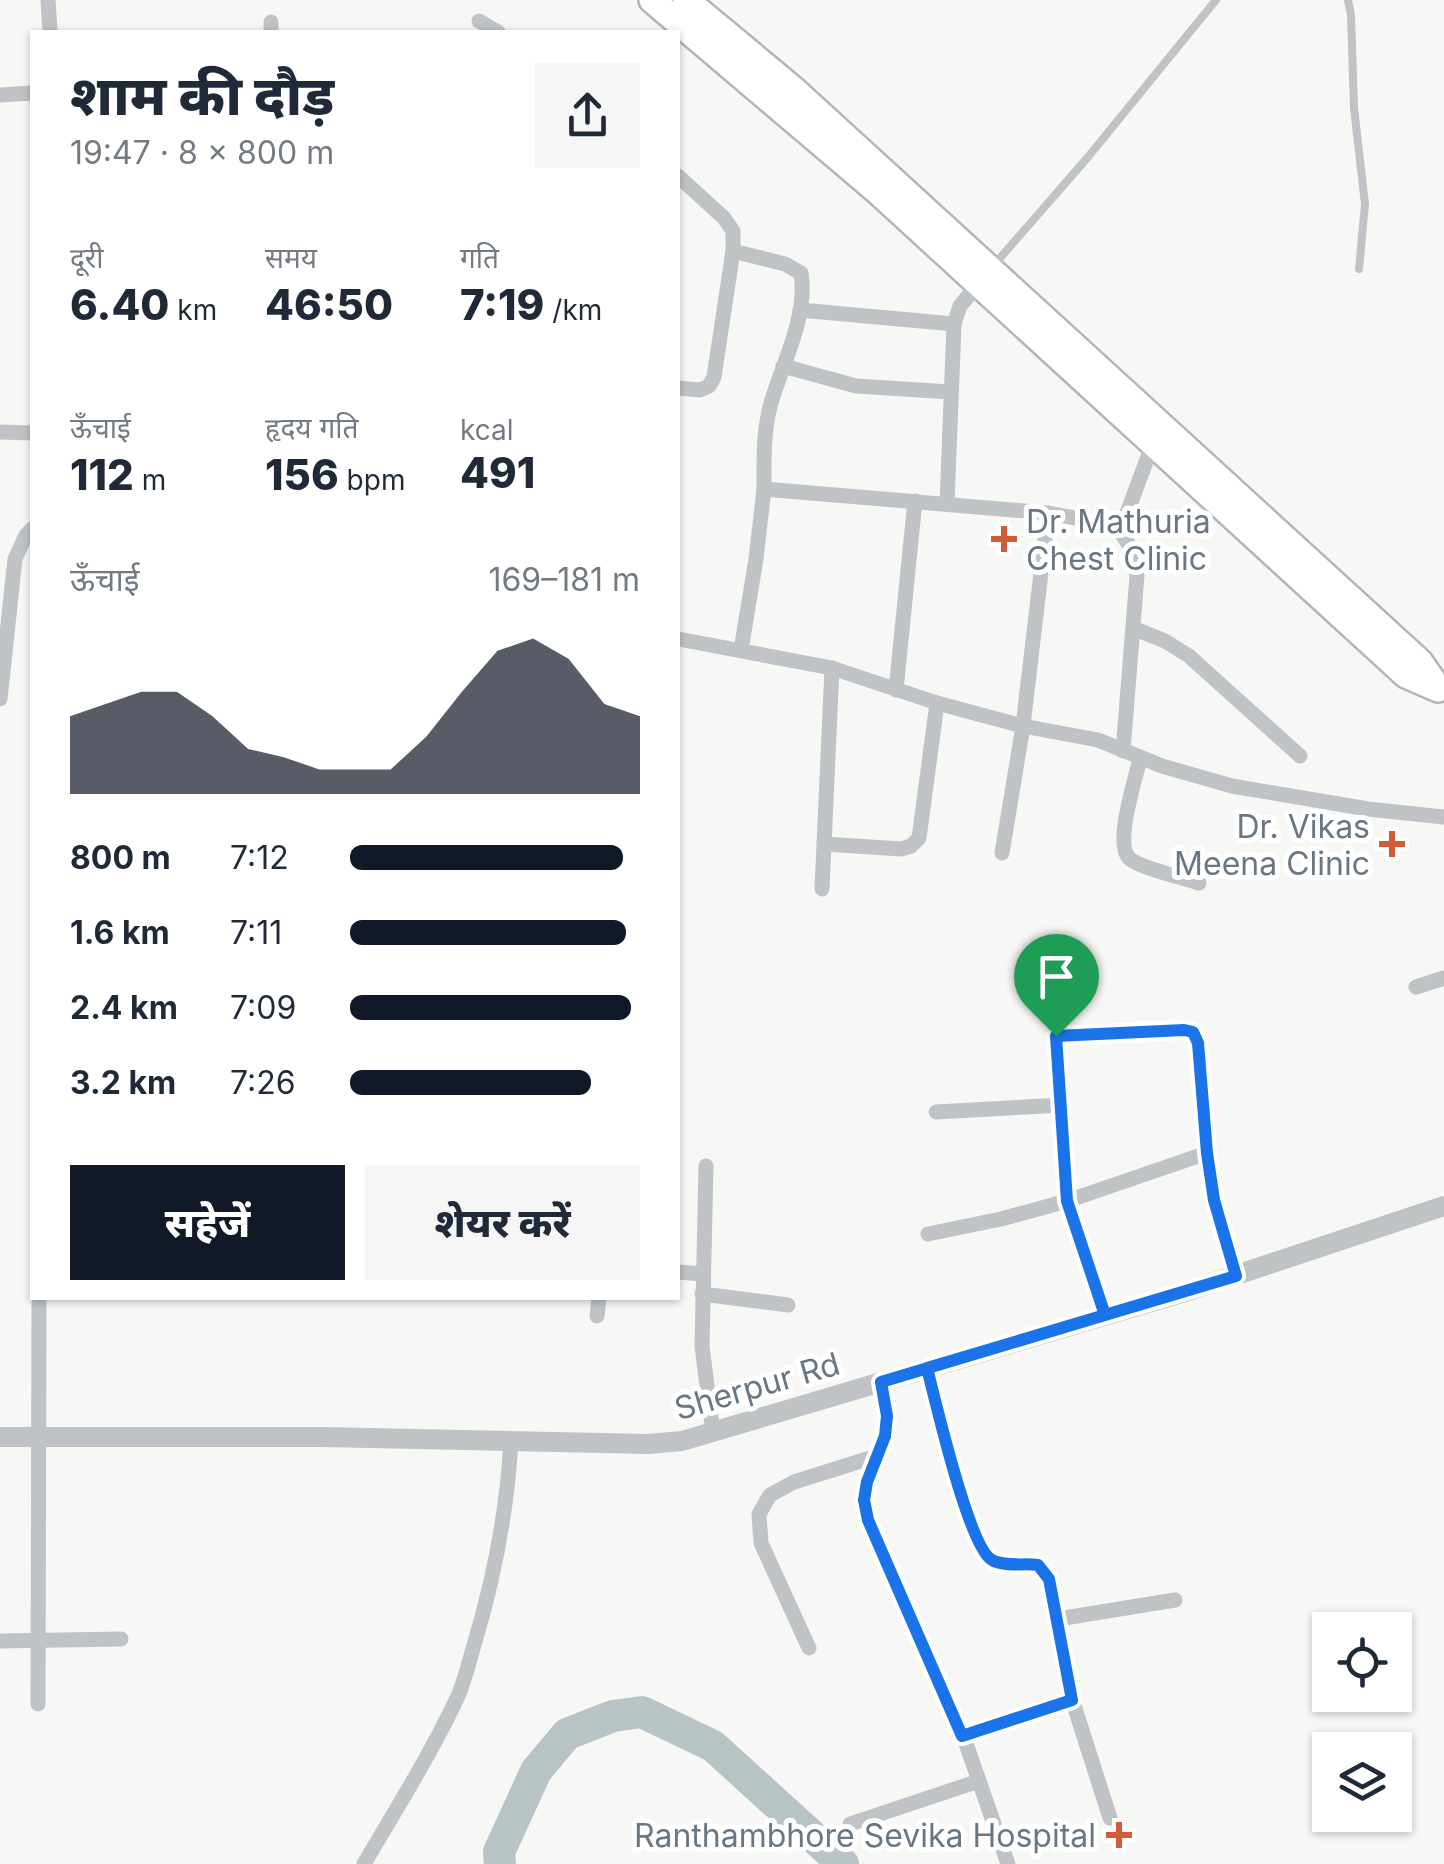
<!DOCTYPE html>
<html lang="hi">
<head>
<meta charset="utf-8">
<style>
	:root { --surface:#fff; --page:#f6f6f7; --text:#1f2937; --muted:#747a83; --accent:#111827 }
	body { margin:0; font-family:Inter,"Noto Sans Devanagari",sans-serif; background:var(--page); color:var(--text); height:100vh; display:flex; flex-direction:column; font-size:38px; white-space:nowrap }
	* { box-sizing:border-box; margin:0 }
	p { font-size:32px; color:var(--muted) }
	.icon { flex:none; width:55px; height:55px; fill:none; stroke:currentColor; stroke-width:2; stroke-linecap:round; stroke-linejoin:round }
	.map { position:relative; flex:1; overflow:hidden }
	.details { position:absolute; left:30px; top:30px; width:650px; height:1270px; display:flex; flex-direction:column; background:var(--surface); border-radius:0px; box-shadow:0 2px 8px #0004 }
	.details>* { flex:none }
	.controls { position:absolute; left:1312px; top:1612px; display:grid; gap:20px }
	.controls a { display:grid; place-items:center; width:100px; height:100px; border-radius:0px; background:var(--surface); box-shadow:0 2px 8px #0004; font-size:50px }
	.pin { position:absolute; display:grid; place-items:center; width:85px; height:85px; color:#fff; margin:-102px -42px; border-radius:50% 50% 50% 0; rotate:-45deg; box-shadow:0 0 10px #0007 }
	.pin .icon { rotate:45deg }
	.round { display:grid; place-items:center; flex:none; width:105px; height:105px; border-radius:0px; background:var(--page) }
	.summary { display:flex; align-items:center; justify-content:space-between; height:170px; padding:0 40px }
	h1 { font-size:55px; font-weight:800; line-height:75px }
	.metrics { display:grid; grid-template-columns:repeat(3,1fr); gap:15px; height:170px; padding:10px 40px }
	.metrics div { display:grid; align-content:center }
	.metrics b { font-size:42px; font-weight:800 }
	.metrics small { font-size:28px; font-weight:400 }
	.metrics p { font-size:28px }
	.chart { height:280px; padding:20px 40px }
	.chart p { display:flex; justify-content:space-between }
	.chart svg { width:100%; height:180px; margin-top:10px; fill:var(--accent); opacity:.7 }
	.primary-button { display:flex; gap:20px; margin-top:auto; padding:20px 40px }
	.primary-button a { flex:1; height:115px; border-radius:0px; background:var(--accent); color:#fff; font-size:40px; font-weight:800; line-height:115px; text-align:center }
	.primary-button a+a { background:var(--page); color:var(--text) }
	ul { padding:0 40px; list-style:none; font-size:32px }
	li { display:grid; grid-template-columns:160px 120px 1fr; align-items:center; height:75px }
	li i { height:25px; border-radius:12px; background:var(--accent) }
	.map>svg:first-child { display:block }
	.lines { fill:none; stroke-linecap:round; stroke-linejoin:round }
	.river { stroke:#b8c3c6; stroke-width:32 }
	.trunk-casing { stroke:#b2b6b9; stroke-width:30 }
	.service { stroke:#bfc3c6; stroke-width:8 }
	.minor { stroke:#bfc3c6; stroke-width:15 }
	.tertiary { stroke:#bfc3c6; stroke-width:20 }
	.trunk { stroke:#fff; stroke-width:25 }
	.route-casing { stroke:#fff; stroke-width:20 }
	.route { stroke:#1a73e8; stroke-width:12 }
	.poi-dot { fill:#d25c3a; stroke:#fff; stroke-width:4 }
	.labels { text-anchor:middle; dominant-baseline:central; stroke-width:10; stroke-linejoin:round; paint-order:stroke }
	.poi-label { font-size:32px; fill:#697783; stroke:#fff; text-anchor:end }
	.street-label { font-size:32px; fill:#697783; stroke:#fff }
</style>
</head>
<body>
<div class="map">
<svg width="1444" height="1864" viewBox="0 0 1444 1864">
	<rect width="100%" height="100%" fill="#f7f7f5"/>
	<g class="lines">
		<!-- river -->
		<polyline class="river" points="500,1864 499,1852 536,1771 567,1734 613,1716 642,1712 713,1746 843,1864"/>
		<!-- trunk casing -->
		<g class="trunk-casing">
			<g id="trunk">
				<polyline points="652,0 876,190 1406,675 1438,689"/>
				<polyline points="686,0 793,89 1420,662 1438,688"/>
			</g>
		</g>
		<!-- service -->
		<g class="service">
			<polyline points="1348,0 1351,15 1354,108 1365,204 1359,269"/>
			<polyline points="994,265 1088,157 1216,0"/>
		</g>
		<!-- minor -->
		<g class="minor">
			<polyline points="48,0 50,32"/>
			<polyline points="479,21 498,32"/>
			<polyline points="271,22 271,32"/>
			<polyline points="0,95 32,93"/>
			<polyline points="678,176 724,218 733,231 733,251 714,377 709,386 700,390 678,388"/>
			<path d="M733,251L785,264L801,273C808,316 783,362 771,403C763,431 764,460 764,489"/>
			<polyline points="800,310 954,324"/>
			<polyline points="783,366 856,386 950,392"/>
			<polyline points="0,432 32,433"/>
			<polyline points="947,504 954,324 960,306 978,284"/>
			<polyline points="1117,526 1129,545 1137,576 1123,751"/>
			<polyline points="1133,628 1165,641 1189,656 1300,756"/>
			<polyline points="678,639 832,668 937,703 1023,726 1098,740 1162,766 1232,786 1368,809 1444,817"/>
			<polyline points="741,650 756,559 764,489 1048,513"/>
			<polyline points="896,690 915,501"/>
			<polyline points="0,699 15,559 26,535 32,529"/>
			<path d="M1140,758C1136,779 1113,845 1130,859C1141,868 1183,878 1199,883"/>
			<polyline points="824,844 901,849 911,846 919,838 937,703"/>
			<polyline points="1002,853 1023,726 1048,513 1117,526 1127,513 1153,443"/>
			<polyline points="822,889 832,668"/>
			<polyline points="1051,963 1067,1201 1105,1315"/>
			<polyline points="1416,987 1444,978"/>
			<polyline points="1056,1036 1184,1030 1193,1032 1198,1043 1207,1153 1214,1200 1235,1276"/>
			<polyline points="936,1112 1061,1105"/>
			<polyline points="706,1166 702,1346 713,1433"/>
			<polyline points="928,1234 1001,1219 1067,1201 1207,1153"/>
			<polyline points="678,1272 703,1274"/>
			<polyline points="702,1294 788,1305"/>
			<polyline points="597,1316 599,1298"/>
			<path d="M927,1368C935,1399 969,1548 992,1560C1004,1567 1025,1563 1038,1565L1049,1579L1072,1699L1110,1818"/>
			<path d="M881,1381C884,1399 889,1418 885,1436C876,1471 860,1481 867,1520L963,1735L1008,1864"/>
			<polyline points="1058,1619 1175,1600"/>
			<polyline points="0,1641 121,1639"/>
			<polyline points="809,1648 761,1543 759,1514 770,1495 794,1482 877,1456"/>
			<polyline points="38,1704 39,1298"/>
			<polyline points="963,1735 1072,1699"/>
			<polyline points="850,1824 979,1781"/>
			<path d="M364,1864C396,1809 431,1754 458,1696C465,1680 469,1662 474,1645C494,1579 507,1511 511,1441"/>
		</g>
		<!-- tertiary -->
		<polyline class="tertiary" points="0,1437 322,1437 648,1444 682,1441 1182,1293 1444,1206"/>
		<!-- trunk -->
		<use href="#trunk" class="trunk"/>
	</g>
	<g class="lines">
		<!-- route casing -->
		<g class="route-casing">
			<path id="route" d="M1056,1036L1067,1201L1105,1315L881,1382L887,1416L885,1436L867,1482L864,1500L868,1520L962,1736L1072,1700L1049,1579L1038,1565C1025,1563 1004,1567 992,1560C969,1548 935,1399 927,1368L1236,1276L1214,1200L1207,1153L1198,1043L1193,1032L1184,1030L1056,1036"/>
		</g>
		<!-- route -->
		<use href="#route" class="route"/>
	</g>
	<!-- markers -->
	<g class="poi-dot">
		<path d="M999 524h10v10h10v10h-10v10h-10v-10h-10v-10h10z"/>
		<path d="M1387 829h10v10h10v10h-10v10h-10v-10h-10v-10h10z"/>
		<path d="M1114 1820h10v10h10v10h-10v10h-10v-10h-10v-10h10z"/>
	</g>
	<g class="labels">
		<!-- poi labels -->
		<g class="poi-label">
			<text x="1026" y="521" text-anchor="start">Dr. Mathuria<tspan x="1026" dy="37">Chest Clinic</tspan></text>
			<text x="1370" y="826">Dr. Vikas<tspan x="1370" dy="37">Meena Clinic</tspan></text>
			<text x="1096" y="1835">Ranthambhore Sevika Hospital</text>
		</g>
		<!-- street labels -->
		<g class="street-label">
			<text transform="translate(757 1386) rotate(-16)">Sherpur Rd</text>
		</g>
	</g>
</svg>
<div class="controls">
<a><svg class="icon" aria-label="locate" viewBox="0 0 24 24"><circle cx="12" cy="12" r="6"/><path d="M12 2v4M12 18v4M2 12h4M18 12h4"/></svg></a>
<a><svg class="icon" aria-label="layers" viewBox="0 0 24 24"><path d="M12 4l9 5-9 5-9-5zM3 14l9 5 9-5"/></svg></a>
</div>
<div class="pin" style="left:1056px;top:1036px;background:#1e9e55"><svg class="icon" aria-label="arrive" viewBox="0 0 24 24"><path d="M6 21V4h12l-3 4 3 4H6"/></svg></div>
<section class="details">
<div class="summary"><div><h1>शाम की दौड़</h1><p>19:47 · 8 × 800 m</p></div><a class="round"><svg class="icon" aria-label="share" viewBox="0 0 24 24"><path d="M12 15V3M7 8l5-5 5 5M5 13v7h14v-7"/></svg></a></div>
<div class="metrics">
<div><p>दूरी</p><b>6.40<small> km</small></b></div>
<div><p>समय</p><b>46:50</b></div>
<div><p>गति</p><b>7:19<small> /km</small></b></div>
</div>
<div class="metrics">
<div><p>ऊँचाई</p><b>112<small> m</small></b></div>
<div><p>हृदय गति</p><b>156<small> bpm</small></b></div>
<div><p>kcal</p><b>491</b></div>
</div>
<div class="chart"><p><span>ऊँचाई</span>169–181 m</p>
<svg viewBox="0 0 160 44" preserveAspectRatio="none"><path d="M0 44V25L10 22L20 19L30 19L40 25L50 33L60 35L70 38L80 38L90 38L100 30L110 19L120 9L130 6L140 11L150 22L160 25V44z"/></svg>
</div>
<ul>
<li><b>800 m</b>7:12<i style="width:94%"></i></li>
<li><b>1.6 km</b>7:11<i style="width:95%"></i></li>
<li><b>2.4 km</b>7:09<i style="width:97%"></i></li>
<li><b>3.2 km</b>7:26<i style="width:83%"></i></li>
</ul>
<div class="primary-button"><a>सहेजें</a><a>शेयर करें</a></div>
</section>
</div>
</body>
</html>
